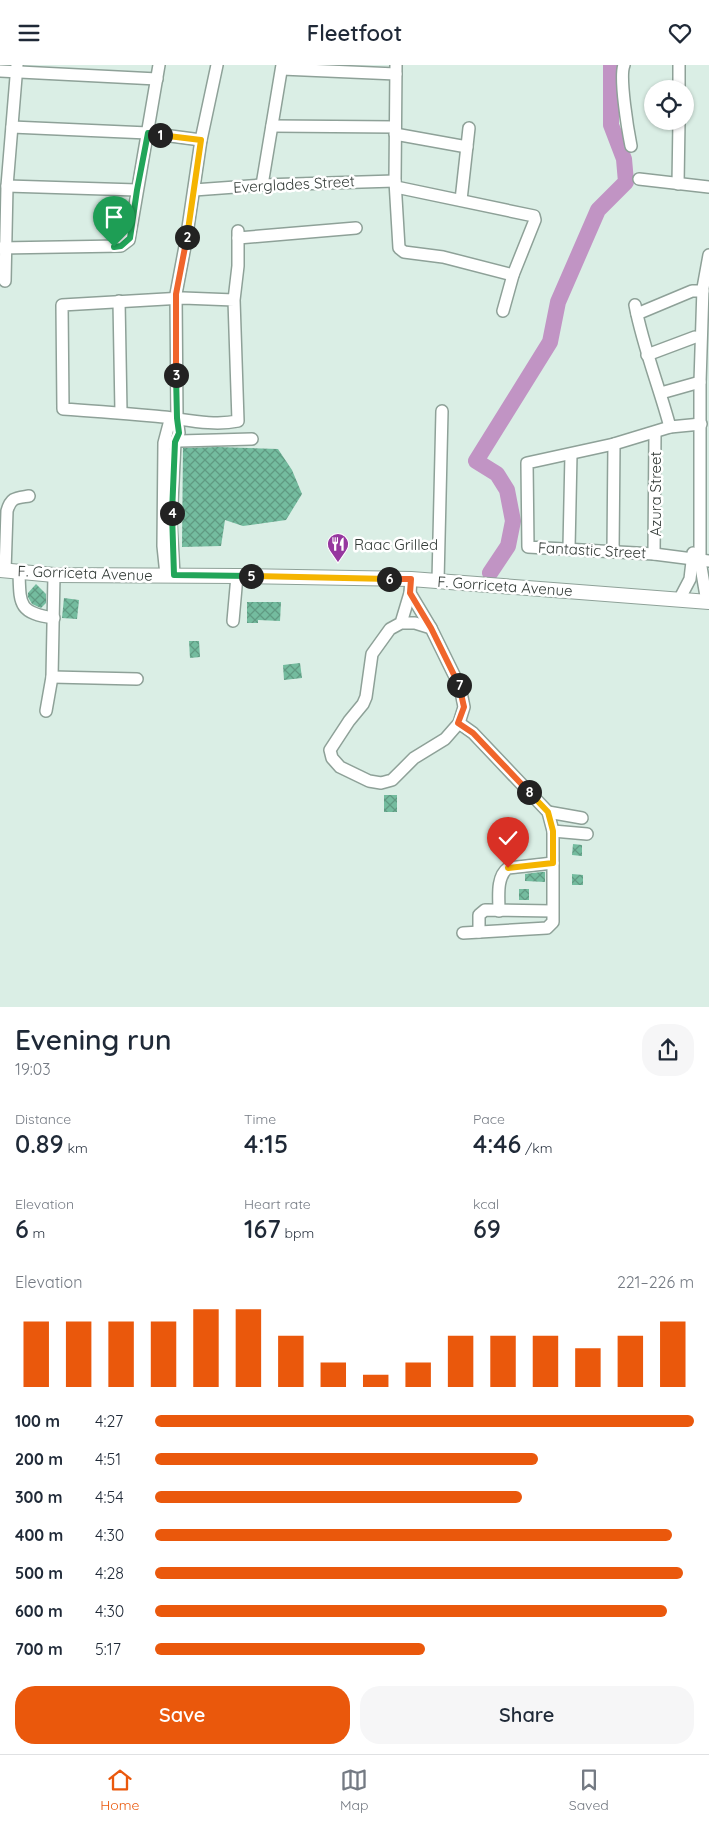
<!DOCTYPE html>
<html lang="en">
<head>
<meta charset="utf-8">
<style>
	:root { --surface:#fff; --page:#f6f6f7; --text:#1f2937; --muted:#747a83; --line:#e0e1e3; --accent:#ea580c }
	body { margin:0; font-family:Quicksand,sans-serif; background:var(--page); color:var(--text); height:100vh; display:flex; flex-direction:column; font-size:19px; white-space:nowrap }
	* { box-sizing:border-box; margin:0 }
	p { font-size:16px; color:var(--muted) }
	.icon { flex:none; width:28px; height:28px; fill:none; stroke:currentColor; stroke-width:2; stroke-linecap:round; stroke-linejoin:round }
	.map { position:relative; height:942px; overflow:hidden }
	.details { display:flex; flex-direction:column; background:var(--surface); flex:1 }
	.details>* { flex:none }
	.tools { position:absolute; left:644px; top:15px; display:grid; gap:10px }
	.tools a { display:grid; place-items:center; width:50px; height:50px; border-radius:50%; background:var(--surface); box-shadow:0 1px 4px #0004; font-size:25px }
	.pin { position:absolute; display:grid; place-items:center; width:42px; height:42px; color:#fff; margin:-51px -21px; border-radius:50% 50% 50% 0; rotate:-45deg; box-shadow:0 0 5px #0007 }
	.pin .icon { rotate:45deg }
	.km { position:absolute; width:25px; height:25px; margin:-12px; border-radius:50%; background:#222; color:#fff; font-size:14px; line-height:25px; text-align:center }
	.round { display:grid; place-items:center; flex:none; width:52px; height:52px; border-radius:20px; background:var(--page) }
	.head { display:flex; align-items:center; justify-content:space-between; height:85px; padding:0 15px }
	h1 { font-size:28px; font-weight:600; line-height:38px }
	.figures { display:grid; grid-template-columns:repeat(3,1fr); gap:8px; height:85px; padding:5px 15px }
	.figures div { display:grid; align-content:center }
	.figures b { font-size:25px; font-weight:600 }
	.figures small { font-size:14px; font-weight:400 }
	.figures p { font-size:14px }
	.chart { height:140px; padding:10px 15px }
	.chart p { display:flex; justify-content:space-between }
	.chart svg { width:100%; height:90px; margin-top:5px; stroke:var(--accent); stroke-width:6 }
	.action { display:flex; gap:10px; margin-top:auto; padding:10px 15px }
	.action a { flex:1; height:58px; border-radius:20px; background:var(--accent); color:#fff; font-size:20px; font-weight:600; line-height:58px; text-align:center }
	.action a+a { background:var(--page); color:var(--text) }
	ul { padding:0 15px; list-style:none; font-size:16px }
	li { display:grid; grid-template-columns:80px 60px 1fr; align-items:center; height:38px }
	li i { height:12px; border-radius:6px; background:var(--accent) }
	header { display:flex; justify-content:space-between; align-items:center; height:65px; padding:0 15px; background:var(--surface); font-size:22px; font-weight:600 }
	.tab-bar { display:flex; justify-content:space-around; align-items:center; height:70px; border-top:1px solid var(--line); background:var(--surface); font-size:14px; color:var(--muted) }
	.tab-bar a { display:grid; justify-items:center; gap:2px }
	.tab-bar .on { color:var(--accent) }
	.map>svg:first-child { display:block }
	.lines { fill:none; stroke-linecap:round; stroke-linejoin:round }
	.river { stroke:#c194c4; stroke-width:16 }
	.building { fill:url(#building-cross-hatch) }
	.minor-casing { stroke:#8ea198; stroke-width:14 }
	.major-casing { stroke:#8ea198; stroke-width:16 }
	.minor { stroke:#fff; stroke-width:11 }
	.major { stroke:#fff; stroke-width:14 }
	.split-1-casing { stroke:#fff; stroke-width:10 }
	.split-2-casing { stroke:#fff; stroke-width:10 }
	.split-3-casing { stroke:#fff; stroke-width:10 }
	.split-4-casing { stroke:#fff; stroke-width:10 }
	.split-5-casing { stroke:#fff; stroke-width:10 }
	.split-6-casing { stroke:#fff; stroke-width:10 }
	.split-7-casing { stroke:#fff; stroke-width:10 }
	.split-8-casing { stroke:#fff; stroke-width:10 }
	.split-9-casing { stroke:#fff; stroke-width:10 }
	.split-1 { stroke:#22a559; stroke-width:6 }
	.split-2 { stroke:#f5b400; stroke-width:6 }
	.split-3 { stroke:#f0652b; stroke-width:6 }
	.split-4 { stroke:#22a559; stroke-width:6 }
	.split-5 { stroke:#22a559; stroke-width:6 }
	.split-6 { stroke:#f5b400; stroke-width:6 }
	.split-7 { stroke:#f0652b; stroke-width:6 }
	.split-8 { stroke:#f0652b; stroke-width:6 }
	.split-9 { stroke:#f5b400; stroke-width:6 }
	.labels { text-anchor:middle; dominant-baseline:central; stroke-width:5; stroke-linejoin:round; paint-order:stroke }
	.street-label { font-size:15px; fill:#333b37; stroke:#fff }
	.poi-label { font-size:15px; fill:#333b37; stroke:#fff; text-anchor:start }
</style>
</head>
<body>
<header><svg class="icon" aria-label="menu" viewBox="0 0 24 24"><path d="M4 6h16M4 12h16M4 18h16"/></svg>Fleetfoot<svg class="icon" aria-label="heart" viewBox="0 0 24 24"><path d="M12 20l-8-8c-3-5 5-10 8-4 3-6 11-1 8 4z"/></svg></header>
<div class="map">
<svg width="709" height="942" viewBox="0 0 709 942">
	<defs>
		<pattern id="building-cross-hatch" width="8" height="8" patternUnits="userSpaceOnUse" patternTransform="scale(1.25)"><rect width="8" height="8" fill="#74bc9f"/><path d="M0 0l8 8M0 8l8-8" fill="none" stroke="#609a82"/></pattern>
	</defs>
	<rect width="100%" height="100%" fill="#daeee5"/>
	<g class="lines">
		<!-- river -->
		<polyline class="river" points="490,508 508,481 513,456 507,425 497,409 476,396 550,277 558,237 598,145 626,117 624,94 611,60 611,0"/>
	</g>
	<!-- building -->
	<g class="building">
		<polygon points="218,382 278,384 292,405 302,429 286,455 243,461 225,455 221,481 182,482 183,383"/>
		<polygon points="36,519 46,529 46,538 41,543 32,539 28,532 28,528"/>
		<polygon points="64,533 79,535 77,554 62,553"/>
		<polygon points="247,537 281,537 280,556 258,555 258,558 247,558"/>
		<polygon points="189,576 199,576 200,592 190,593"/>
		<polygon points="300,598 302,613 284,615 283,600"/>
		<rect x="384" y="730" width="13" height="17"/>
		<polygon points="573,779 582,780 582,791 572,790"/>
		<polygon points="541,807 545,807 545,817 525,816 525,809"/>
		<polygon points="572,809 583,810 583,820 572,820"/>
		<rect x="519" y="824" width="10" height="11"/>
	</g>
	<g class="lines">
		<!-- minor casing -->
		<g class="minor-casing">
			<g id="minor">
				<polyline points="396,0 395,116 399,183 404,187 443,192 513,210"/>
				<path d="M624,0C619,12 628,66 631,81"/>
				<polyline points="282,4 396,9"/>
				<polyline points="0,6 157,14"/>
				<polyline points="679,24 679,0"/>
				<polyline points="272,61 395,62"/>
				<polyline points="12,62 148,68 201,75"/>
				<polyline points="395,69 467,82"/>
				<polyline points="639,114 709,122"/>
				<polyline points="678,119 679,56"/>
				<polyline points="262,120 282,0"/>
				<polyline points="7,121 137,125"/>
				<polyline points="396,122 534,151 535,155 513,210 503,246"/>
				<polyline points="194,125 262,120 395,116"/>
				<polyline points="461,135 469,63"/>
				<polyline points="238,173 356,163"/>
				<polyline points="0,183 121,181 129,175 159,0"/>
				<polyline points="5,216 7,121 17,0"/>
				<path d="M234,235L183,233L62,240L63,344C97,346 130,349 164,352C188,355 214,361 238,356L234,235L238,201V166"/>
				<polyline points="119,236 121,347"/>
				<path d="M635,240C643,282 659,321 670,362"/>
				<polyline points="637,249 692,226 703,226"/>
				<polyline points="647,290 695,272"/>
				<polyline points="661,328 700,317"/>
				<polyline points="701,359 670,362 614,379 527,398 528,482 654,489 709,496"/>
				<polyline points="169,378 180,376 252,374"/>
				<polyline points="569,483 571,389"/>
				<polyline points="613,487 614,379"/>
				<polyline points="654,489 655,368"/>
				<path d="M5,506L7,446C11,432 16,433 29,431"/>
				<path d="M19,507C20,539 18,548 54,553"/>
				<polyline points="166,510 163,481 164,378 169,359 177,353"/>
				<polyline points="174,510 171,458 175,377 179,368 177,353 176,229 186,176 201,75 217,0"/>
				<polyline points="438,516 442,346"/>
				<polyline points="410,528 431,563"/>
				<polyline points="679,535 690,514 693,488"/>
				<polyline points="707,537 700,496 700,317 703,223 709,190"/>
				<polyline points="233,556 237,511"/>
				<polyline points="401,558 415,558 431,563 460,622 464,642 459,658 445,674 414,693 392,715 381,718 369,716 340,702 332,693 330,685 349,656 363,639 366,632 372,589 390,564 401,558 410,528 411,514"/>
				<polyline points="52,612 137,614"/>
				<polyline points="46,646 52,612 54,510"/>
				<polyline points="459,658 473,668 548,747 553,766 553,857 547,863 463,868"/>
				<polyline points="548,747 582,753"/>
				<polyline points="553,766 587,769"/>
				<path d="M499,846C499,832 496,812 508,803L553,798"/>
				<polyline points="479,867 479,850 485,845 552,846"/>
			</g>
		</g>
		<!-- major casing -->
		<g class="major-casing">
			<polyline id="major" points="0,505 54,510 237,511 411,514 709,537"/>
		</g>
		<!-- minor -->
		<use href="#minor" class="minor"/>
		<!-- major -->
		<use href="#major" class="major"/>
	</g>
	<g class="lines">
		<!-- split-1 casing -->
		<g class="split-1-casing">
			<polyline id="split-1" points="114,182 121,181 130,173 137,125 148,68 160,70"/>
		</g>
		<!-- split-2 casing -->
		<g class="split-2-casing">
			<polyline id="split-2" points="160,70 201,75 187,172"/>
		</g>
		<!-- split-3 casing -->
		<g class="split-3-casing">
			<polyline id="split-3" points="176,310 176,229 187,172"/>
		</g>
		<!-- split-4 casing -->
		<g class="split-4-casing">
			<polyline id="split-4" points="172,448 175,377 179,368 177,353 176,310"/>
		</g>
		<!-- split-5 casing -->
		<g class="split-5-casing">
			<polyline id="split-5" points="172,448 174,510 251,511"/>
		</g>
		<!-- split-6 casing -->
		<g class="split-6-casing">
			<polyline id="split-6" points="251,511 389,514"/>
		</g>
		<!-- split-7 casing -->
		<g class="split-7-casing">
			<polyline id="split-7" points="389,514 411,514 410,528 431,563 459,620"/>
		</g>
		<!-- split-8 casing -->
		<g class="split-8-casing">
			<polyline id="split-8" points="459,620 464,642 458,658 473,668 529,727"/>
		</g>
		<!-- split-9 casing -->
		<g class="split-9-casing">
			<polyline id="split-9" points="508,803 553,798 553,766 548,747 529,727"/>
		</g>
		<!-- split-1 -->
		<use href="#split-1" class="split-1"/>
		<!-- split-2 -->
		<use href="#split-2" class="split-2"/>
		<!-- split-3 -->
		<use href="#split-3" class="split-3"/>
		<!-- split-4 -->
		<use href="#split-4" class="split-4"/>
		<!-- split-5 -->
		<use href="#split-5" class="split-5"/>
		<!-- split-6 -->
		<use href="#split-6" class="split-6"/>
		<!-- split-7 -->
		<use href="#split-7" class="split-7"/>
		<!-- split-8 -->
		<use href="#split-8" class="split-8"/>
		<!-- split-9 -->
		<use href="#split-9" class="split-9"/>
	</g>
	<!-- icons -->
	<defs>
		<g id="restaurant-pin" transform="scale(1.125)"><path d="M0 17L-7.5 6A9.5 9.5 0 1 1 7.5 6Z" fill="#96379f" stroke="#fff"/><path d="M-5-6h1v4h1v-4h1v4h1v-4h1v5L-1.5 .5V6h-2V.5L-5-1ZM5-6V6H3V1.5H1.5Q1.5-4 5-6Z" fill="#fff"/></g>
	</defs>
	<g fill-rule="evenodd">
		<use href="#restaurant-pin" x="338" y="479"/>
	</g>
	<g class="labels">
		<!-- street labels -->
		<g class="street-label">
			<text transform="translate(294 119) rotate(-3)">Everglades Street</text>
			<text transform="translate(655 429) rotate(-90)">Azura Street</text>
			<text transform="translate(592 485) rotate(3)">Fantastic Street</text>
			<text transform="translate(85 508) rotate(2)">F. Gorriceta Avenue</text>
			<text transform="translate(505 521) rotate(4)">F. Gorriceta Avenue</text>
		</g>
		<!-- poi labels -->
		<g class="poi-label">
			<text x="354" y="479">Raac Grilled</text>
		</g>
	</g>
</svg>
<div class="tools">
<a><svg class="icon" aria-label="locate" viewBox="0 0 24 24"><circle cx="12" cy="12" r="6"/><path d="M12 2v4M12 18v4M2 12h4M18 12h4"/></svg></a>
</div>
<div class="pin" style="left:114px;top:182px;background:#1e9e55"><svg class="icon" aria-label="arrive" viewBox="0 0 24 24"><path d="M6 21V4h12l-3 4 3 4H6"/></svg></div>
<div class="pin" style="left:508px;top:803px;background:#d93025"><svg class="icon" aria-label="check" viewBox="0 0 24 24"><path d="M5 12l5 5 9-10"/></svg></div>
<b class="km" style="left:160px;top:70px">1</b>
<b class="km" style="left:187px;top:172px">2</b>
<b class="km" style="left:176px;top:310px">3</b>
<b class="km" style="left:172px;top:448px">4</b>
<b class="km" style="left:251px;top:511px">5</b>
<b class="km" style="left:389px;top:514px">6</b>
<b class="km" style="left:459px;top:620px">7</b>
<b class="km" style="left:529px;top:727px">8</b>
</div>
<section class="details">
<div class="head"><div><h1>Evening run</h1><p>19:03</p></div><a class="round"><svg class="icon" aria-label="share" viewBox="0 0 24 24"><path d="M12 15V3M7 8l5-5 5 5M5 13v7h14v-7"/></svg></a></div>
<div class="figures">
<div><p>Distance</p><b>0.89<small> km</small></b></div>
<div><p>Time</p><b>4:15</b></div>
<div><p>Pace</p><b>4:46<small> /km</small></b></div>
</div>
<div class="figures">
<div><p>Elevation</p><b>6<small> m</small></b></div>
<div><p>Heart rate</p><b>167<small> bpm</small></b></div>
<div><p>kcal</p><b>69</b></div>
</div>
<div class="chart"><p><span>Elevation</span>221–226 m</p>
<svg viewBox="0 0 160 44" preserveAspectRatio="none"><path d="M5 44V12M15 44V12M25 44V12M35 44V12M45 44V6M55 44V6M65 44V19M75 44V32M85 44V38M95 44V32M105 44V19M115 44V19M125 44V19M135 44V25M145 44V19M155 44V12"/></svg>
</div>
<ul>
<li><b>100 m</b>4:27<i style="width:100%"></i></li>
<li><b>200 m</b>4:51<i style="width:71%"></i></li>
<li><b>300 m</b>4:54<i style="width:68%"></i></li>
<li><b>400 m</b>4:30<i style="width:96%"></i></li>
<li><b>500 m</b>4:28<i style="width:98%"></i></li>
<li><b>600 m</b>4:30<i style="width:95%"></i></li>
<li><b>700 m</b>5:17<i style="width:50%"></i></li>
</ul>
<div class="action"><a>Save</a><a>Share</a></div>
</section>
<nav class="tab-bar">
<a class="on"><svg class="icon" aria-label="home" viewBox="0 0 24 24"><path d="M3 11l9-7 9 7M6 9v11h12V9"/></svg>Home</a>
<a><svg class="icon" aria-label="map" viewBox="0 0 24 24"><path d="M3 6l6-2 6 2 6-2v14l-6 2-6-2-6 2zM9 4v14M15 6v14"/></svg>Map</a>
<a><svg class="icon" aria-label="saved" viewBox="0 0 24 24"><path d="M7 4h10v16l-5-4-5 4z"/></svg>Saved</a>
</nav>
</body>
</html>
